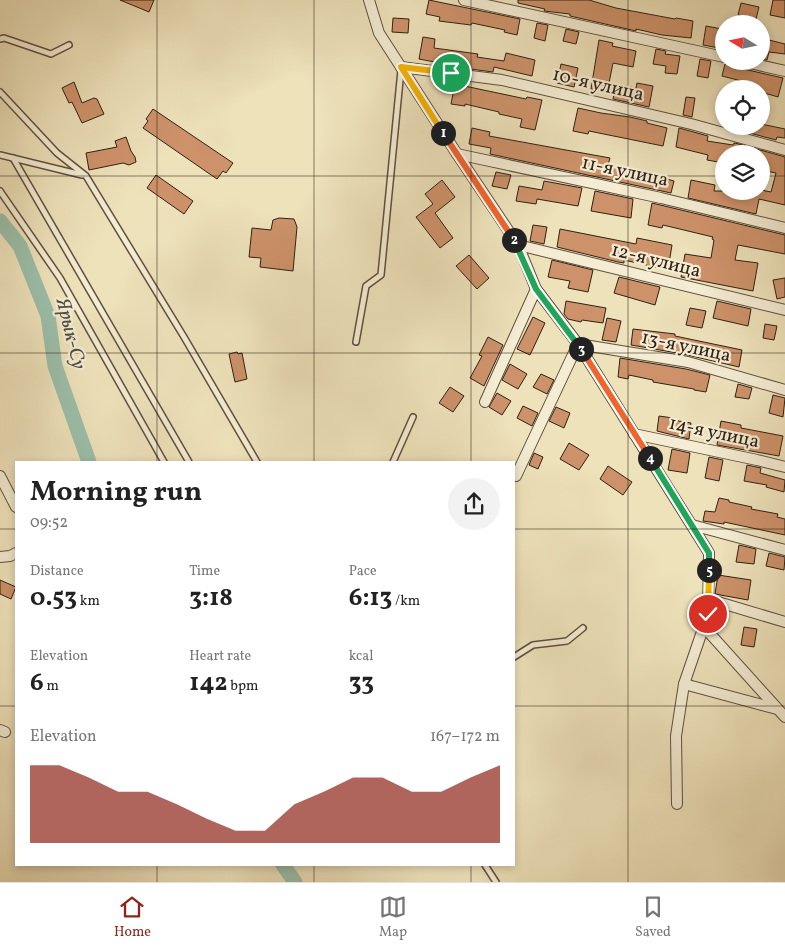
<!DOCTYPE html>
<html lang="en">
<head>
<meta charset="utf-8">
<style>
	:root { --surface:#fff; --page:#f2f2f2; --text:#222; --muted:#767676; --line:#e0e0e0; --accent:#8f2418 }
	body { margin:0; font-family:Vollkorn,serif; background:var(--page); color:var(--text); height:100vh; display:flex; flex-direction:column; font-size:19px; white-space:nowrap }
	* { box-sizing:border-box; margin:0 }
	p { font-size:16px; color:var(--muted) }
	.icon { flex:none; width:28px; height:28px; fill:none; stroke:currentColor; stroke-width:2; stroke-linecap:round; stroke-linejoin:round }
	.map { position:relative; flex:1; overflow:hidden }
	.panel { position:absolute; left:15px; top:461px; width:500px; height:405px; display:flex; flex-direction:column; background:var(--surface); border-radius:0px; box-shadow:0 2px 8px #0003 }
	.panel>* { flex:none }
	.needle { width:32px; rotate:280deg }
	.buttons { position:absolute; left:715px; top:15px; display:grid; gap:10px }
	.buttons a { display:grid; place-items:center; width:55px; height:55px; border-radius:50%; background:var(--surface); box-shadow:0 2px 8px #0003; font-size:25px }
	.pin { position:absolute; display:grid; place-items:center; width:42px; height:42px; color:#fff; margin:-21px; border:2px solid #fff; border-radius:50%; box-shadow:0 1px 5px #0007 }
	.km { position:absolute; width:25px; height:25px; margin:-12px; border-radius:50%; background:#222; color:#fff; font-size:14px; line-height:25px; text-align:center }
	.round { display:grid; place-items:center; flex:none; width:52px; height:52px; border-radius:26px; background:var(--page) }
	.headline { display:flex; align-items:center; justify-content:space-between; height:85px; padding:0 15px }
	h1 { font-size:28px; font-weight:700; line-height:38px }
	.metrics { display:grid; grid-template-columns:repeat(3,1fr); gap:8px; height:85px; padding:5px 15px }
	.metrics div { display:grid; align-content:center }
	.metrics b { font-size:25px; font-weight:700 }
	.metrics small { font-size:14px; font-weight:400 }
	.metrics p { font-size:14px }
	.chart { height:140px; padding:10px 15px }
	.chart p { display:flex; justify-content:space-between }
	.chart svg { width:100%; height:90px; margin-top:5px; fill:var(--accent); opacity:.7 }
	.tab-bar { display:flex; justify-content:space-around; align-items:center; height:70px; border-top:1px solid var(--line); background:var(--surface); font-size:14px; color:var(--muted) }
	.tab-bar a { display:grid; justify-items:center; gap:2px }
	.tab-bar .selected { color:var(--accent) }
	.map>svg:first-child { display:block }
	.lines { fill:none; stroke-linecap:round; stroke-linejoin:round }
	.river { stroke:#9bbfaa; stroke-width:15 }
	.building { fill:#cd926a; stroke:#2e2115 }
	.lane-casing { stroke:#5e513e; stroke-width:8 }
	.street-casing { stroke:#5e513e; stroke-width:12 }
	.lane { stroke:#f4ecd3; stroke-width:5 }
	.street { stroke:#f4ecd3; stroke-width:10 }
	.split-1-casing { stroke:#fff; stroke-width:10 }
	.split-2-casing { stroke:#fff; stroke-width:10 }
	.split-3-casing { stroke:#fff; stroke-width:10 }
	.split-4-casing { stroke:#fff; stroke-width:10 }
	.split-5-casing { stroke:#fff; stroke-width:10 }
	.split-6-casing { stroke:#fff; stroke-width:10 }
	.split-1 { stroke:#f5b400; stroke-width:6 }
	.split-2 { stroke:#f0652b; stroke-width:6 }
	.split-3 { stroke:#22a559; stroke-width:6 }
	.split-4 { stroke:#f0652b; stroke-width:6 }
	.split-5 { stroke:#22a559; stroke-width:6 }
	.split-6 { stroke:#f5b400; stroke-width:6 }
	.grid { fill:none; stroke:#2e2115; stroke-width:1; stroke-opacity:0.55 }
	.labels { text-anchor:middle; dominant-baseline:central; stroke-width:4.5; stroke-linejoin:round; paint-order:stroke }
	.street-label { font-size:19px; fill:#2e2115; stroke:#f4ecd3 }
	.water-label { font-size:20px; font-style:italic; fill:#4f5042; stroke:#f4ecd3 }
</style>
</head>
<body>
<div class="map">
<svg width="785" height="882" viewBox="0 0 785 882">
	<rect width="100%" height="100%" fill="#eee2bb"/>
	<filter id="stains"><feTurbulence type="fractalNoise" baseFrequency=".004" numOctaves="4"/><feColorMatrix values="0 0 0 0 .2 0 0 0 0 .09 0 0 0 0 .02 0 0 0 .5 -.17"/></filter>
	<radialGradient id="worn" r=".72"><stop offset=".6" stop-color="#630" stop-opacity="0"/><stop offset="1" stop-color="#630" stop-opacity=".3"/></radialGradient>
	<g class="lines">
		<!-- river -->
		<g class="river">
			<polyline points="0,221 20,246 48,316 55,366 89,462"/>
			<polyline points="283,865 295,882"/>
		</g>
	</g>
	<!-- building -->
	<g class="building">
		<polygon points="120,0 154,0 149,12"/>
		<polygon points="429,0 520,19 517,35 504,32 505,30 472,23 471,25 439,21 440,17 426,14"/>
		<polygon points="518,0 589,0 616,8 675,19 676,18 693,21 691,38 662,35 636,29 636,31 570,16 570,14 544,11 545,9 518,3"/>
		<polygon points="773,0 785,0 785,18 770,15"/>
		<polygon points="741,3 759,7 756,19 738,15"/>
		<polygon points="393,18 409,19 408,33 392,32"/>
		<polygon points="537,23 548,25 545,41 534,38"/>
		<polygon points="706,26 722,29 719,48 703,45"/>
		<polygon points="566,29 579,32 576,44 563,41"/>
		<polygon points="423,37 435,39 434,48 478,54 477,57 504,61 506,53 535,60 532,76 494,67 493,72 440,65 440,63 419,59"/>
		<polygon points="761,38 785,44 785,54 769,52 767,60 761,58"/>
		<polygon points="599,40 613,43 612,46 636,51 633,67 613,63 609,83 636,88 637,83 653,86 649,107 613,99 614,94 591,89"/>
		<polygon points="656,49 666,51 665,54 680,56 677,74 665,73 666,66 653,64"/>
		<polygon points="700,59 711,61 708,78 697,76"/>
		<polygon points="727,63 739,68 783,78 778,97 761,92 761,89 756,89 757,85 722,76 725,64"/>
		<polygon points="561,64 578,68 574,87 557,83"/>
		<polygon points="74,82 82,103 94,98 97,99 104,114 82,123 72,102 69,103 62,88"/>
		<polygon points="455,84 526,99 527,97 542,100 535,130 520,127 522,119 499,114 499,112 465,104 465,106 451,104"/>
		<polygon points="686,97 695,98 692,117 683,115"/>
		<polygon points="578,108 601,113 630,117 647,121 647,123 667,128 663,146 589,131 588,134 573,131"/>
		<polygon points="153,109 233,163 226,173 223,171 217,179 143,128 148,121 146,119"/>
		<polygon points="761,124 785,129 785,138 777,137 776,140 731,128 732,126 761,126"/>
		<polygon points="472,128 490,132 489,136 610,158 608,165 642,171 641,172 674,181 671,193 490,154 491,148 469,144"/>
		<polygon points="679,128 708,136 707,141 733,145 734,143 739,144 785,157 785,205 759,199 756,214 688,198 691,180 715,185 714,191 761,191 761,190 771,192 776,173 761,170 761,154 724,154 724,163 707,160 708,155 676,147"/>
		<polygon points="126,137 131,151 135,157 136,162 129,165 123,163 89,170 86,153 117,147 115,141"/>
		<polygon points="496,172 511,175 507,189 492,186"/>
		<polygon points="156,175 193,201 184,214 147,188"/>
		<polygon points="442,180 455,197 435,213 453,238 440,248 416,217 433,204 425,194"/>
		<polygon points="544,181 582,188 578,206 537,199 536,204 516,201 519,186 542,190"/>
		<polygon points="595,191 633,199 631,218 591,211"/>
		<polygon points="652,203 785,235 785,254 738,245 735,260 758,263 753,291 681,277 685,254 711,258 714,240 712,239 713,237 663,225 662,228 648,225"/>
		<polygon points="279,218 294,219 297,227 293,271 260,267 261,258 249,257 252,228 271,230 273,220"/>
		<polygon points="533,225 547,227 544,244 530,241"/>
		<polygon points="560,229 636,244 637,238 672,245 668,270 624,260 624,263 618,262 557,247"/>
		<polygon points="469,255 489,278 477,289 456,266"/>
		<polygon points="552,260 593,270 588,292 568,288 570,281 548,277"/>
		<polygon points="619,277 660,287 655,305 614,293"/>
		<polygon points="785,278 785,297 777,299 773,280"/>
		<polygon points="566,301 606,308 603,323 582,320 581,322 568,319 564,314"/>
		<polygon points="717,301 751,309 748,326 713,318"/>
		<polygon points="690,308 706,311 702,328 686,325"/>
		<polygon points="533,317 545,323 530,355 517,349"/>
		<polygon points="607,318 621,321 616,342 602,340"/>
		<polygon points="765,324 777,326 774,340 763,338"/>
		<polygon points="633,329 675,334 675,336 742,350 739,367 683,354 631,345"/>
		<polygon points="488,337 503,345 484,386 470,378 482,356 479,355"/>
		<polygon points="237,352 238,354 242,353 247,379 235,382 229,354"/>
		<polygon points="620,358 686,369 710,375 706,392 694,390 694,389 653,382 653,380 629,375 628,379 618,377"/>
		<polygon points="510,364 527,374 518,389 502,380"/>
		<polygon points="541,374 554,380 547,394 533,387"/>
		<polygon points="738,384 752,388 749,399 735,397"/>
		<polygon points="450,387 464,396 453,412 439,403"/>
		<polygon points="497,393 511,401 502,415 489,407"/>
		<polygon points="773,395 785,398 783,417 769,413"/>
		<polygon points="523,406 538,413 532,426 517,418"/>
		<polygon points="556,407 570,413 564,428 549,421"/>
		<polygon points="659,416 673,418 673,420 691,423 689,439 657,431"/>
		<polygon points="721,421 741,425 741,428 783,436 779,456 717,445"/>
		<polygon points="569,443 589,455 579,470 560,459"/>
		<polygon points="672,449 690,453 687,473 668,470"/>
		<polygon points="534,453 543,457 538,469 529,465"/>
		<polygon points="709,457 723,460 719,481 705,478"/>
		<polygon points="747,465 761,468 760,473 785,480 784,492 766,487 767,485 744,481"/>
		<polygon points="608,466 632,482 623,495 600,479"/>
		<polygon points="719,498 729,500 729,502 752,507 751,509 778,514 777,517 785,519 785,535 724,522 724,524 703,521 705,511 715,512"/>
		<polygon points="739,545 756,549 754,564 736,562"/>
		<polygon points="769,553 785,557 784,570 766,566"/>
		<polygon points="718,575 751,580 748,600 715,594"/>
		<polygon points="0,580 16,587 11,599 0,594"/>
		<polygon points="744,627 757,629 754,647 741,645"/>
	</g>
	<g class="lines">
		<!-- lane casing -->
		<g class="lane-casing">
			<g id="lane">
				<polyline points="0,39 4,38 51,54 69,45"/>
				<polyline points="0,92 57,153 86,176 184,337 257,462"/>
				<polyline points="0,155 82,175"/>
				<polyline points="13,158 189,462"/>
				<polyline points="0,191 60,278 164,462"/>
				<polyline points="356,342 366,286 381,275 401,70"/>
				<polyline points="393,462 413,417"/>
				<polyline points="514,657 533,645 567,641 583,628"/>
				<polyline points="485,865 496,882"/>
			</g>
		</g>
		<!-- street casing -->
		<g class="street-casing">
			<g id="street">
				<polyline points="369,0 379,33 457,154 518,245 536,289 578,344 709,553 708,614 684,684 676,736 677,804"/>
				<polyline points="464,0 724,57"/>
				<polyline points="741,61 785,71"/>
				<polyline points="401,67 502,80 691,124 785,150"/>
				<polyline points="457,154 661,198 785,228"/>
				<polyline points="518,245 785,310"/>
				<polyline points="485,402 536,289"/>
				<polyline points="634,434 757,460 785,467"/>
				<polyline points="0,476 16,507"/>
				<polyline points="516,476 578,344 688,362 785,390"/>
				<polyline points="692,525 785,550"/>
				<polyline points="0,557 10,556 16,553"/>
				<polyline points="708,599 785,622"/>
				<polyline points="704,627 785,717"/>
				<polyline points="684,684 777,709"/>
				<polyline points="0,730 5,732"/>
			</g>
		</g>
		<!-- lane -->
		<use href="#lane" class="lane"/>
		<!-- street -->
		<use href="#street" class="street"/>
	</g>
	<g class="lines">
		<!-- split-1 casing -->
		<g class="split-1-casing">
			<polyline id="split-1" points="443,133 401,67 451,73"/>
		</g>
		<!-- split-2 casing -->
		<g class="split-2-casing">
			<polyline id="split-2" points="443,133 514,240"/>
		</g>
		<!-- split-3 casing -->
		<g class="split-3-casing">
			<polyline id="split-3" points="514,240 536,289 581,349"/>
		</g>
		<!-- split-4 casing -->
		<g class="split-4-casing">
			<polyline id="split-4" points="581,349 650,458"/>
		</g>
		<!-- split-5 casing -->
		<g class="split-5-casing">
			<polyline id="split-5" points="650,458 709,553 709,570"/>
		</g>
		<!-- split-6 casing -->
		<g class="split-6-casing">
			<polyline id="split-6" points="708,614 709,570"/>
		</g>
		<!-- split-1 -->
		<use href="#split-1" class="split-1"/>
		<!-- split-2 -->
		<use href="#split-2" class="split-2"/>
		<!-- split-3 -->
		<use href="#split-3" class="split-3"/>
		<!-- split-4 -->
		<use href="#split-4" class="split-4"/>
		<!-- split-5 -->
		<use href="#split-5" class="split-5"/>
		<!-- split-6 -->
		<use href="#split-6" class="split-6"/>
	</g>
	<!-- grid -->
	<path class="grid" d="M157,0V462M314,0V462M471,0V462M628,0V882M0,176H724M761,176H785M0,353H785M0,529H16M514,529H785M0,706H16M514,706H785M157,865V882M314,865V882M471,865V882"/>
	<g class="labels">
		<!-- street labels -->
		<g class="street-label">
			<text transform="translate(598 85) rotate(13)">10-я улица</text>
			<text transform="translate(625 172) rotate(12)">11-я улица</text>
			<text transform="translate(656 261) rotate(14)">12-я улица</text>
			<text transform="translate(686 347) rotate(12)">13-я улица</text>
			<text transform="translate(714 433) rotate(12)">14-я улица</text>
		</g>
		<!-- water labels -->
		<g class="water-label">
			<text transform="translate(70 334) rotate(76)">Ярык-Су</text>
		</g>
	</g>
	<rect width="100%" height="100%" filter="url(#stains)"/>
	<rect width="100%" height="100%" fill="url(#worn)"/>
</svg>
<div class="buttons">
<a><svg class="needle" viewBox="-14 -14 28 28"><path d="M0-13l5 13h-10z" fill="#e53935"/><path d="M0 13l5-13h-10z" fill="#767676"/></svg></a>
<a><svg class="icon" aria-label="locate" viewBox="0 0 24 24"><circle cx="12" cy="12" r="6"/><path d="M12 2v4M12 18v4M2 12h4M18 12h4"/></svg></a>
<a><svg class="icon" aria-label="layers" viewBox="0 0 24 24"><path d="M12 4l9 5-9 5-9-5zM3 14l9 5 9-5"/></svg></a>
</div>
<div class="pin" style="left:451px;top:73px;background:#1e9e55"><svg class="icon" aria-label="arrive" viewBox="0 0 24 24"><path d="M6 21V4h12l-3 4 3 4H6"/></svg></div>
<div class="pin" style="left:708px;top:614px;background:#d93025"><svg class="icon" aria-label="check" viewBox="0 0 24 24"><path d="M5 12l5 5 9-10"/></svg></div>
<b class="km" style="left:443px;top:133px">1</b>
<b class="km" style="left:514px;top:240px">2</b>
<b class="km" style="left:581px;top:349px">3</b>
<b class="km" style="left:650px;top:458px">4</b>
<b class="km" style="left:709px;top:570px">5</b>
<section class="panel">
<div class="headline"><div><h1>Morning run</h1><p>09:52</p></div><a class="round"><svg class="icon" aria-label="share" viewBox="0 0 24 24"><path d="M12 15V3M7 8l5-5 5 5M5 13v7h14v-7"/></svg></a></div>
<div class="metrics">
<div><p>Distance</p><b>0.53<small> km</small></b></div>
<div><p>Time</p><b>3:18</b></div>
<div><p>Pace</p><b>6:13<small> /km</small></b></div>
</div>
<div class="metrics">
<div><p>Elevation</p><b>6<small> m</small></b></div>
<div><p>Heart rate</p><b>142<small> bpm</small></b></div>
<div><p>kcal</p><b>33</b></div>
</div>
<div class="chart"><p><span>Elevation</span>167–172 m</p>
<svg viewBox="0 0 160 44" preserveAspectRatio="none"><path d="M0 44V6L10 6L20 12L30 19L40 19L50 25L60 32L70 38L80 38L90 25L100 19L110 12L120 12L130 19L140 19L150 12L160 6V44z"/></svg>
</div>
</section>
</div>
<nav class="tab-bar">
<a class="selected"><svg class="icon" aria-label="home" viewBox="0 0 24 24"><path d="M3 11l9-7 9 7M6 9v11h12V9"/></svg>Home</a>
<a><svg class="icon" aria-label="map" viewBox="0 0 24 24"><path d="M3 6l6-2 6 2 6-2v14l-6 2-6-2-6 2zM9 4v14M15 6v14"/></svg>Map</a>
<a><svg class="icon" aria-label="saved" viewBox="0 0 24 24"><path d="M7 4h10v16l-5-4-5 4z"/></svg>Saved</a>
</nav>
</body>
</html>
